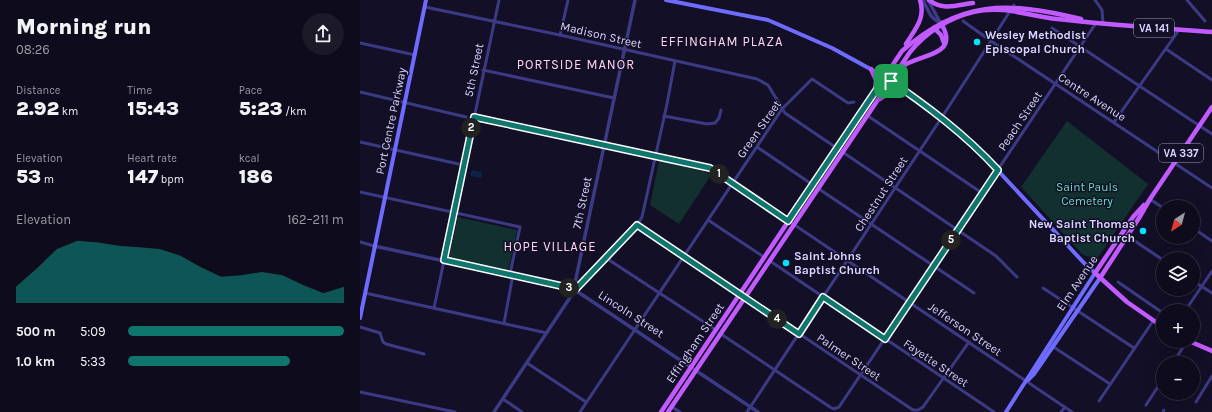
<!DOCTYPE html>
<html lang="en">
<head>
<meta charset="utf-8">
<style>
	:root { --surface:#0e0b1c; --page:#1c1929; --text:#f1f3f6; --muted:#9b9ba3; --line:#2e2b3b; --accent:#0f766e }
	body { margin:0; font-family:Karla,sans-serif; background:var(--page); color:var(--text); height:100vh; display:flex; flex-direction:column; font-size:15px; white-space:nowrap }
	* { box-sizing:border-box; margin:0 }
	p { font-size:13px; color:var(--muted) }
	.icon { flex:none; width:22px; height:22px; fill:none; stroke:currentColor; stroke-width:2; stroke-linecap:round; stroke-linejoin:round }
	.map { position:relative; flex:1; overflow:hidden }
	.panel { display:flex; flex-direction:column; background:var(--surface); width:360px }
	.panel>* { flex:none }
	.needle { width:26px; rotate:216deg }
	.controls { position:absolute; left:796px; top:200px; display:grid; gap:8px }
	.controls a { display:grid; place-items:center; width:44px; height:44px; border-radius:50%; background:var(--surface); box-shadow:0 4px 16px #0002,0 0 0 1px var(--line); font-size:20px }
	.pin { position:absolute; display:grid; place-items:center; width:34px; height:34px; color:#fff; margin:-17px; border-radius:8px; box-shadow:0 2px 6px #0006 }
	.km { position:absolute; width:20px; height:20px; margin:-10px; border-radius:50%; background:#222; color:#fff; font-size:11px; line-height:20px; text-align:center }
	.round { display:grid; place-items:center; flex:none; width:42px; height:42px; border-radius:21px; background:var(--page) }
	.overview { display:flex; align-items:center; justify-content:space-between; height:68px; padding:0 16px }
	h1 { font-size:22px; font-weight:800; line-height:30px }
	.metrics { display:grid; grid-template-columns:repeat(3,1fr); gap:6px; height:68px; padding:4px 16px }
	.metrics div { display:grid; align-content:center }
	.metrics b { font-size:20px; font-weight:800 }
	.metrics small { font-size:11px; font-weight:400 }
	.metrics p { font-size:11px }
	.chart { height:112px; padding:8px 16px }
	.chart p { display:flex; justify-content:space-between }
	.chart svg { width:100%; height:72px; margin-top:4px; fill:var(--accent); opacity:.7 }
	ul { padding:0 16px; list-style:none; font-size:13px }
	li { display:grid; grid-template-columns:64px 48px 1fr; align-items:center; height:30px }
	li i { height:10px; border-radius:5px; background:var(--accent) }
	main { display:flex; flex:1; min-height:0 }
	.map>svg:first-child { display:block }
	.green { fill:#12302f }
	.water { fill:#0c2248 }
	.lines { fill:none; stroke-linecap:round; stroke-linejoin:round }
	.minor { stroke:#3d3a85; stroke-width:3 }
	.tertiary { stroke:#3d3a85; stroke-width:3.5 }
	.secondary { stroke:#6f6bff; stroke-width:4 }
	.primary { stroke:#c25bff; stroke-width:4.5 }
	.route-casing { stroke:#fff; stroke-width:8 }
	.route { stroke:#0f766e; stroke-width:5 }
	.poi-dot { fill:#00e5ff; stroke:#130f26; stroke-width:1.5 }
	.labels { text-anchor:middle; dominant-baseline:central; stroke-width:3; stroke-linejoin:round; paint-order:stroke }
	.shield { fill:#130f26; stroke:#9e99be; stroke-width:1 }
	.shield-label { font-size:11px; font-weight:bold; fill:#d9d4ff }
	.street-label { font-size:12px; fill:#d9d4ff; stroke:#130f26 }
	.poi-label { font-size:12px; font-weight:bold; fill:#d9d4ff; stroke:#130f26; text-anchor:start }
	.park-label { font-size:12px; fill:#5fe0c0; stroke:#130f26 }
	.neighbourhood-label { font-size:13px; letter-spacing:1px; fill:#ffd6f0; stroke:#130f26 }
</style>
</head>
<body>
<main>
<section class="panel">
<div class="overview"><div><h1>Morning run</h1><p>08:26</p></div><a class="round"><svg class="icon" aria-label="share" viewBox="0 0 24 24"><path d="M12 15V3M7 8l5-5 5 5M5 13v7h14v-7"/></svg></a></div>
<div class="metrics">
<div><p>Distance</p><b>2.92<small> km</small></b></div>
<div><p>Time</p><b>15:43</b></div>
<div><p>Pace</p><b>5:23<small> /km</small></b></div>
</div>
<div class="metrics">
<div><p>Elevation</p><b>53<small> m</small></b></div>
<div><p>Heart rate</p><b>147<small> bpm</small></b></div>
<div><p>kcal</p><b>186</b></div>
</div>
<div class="chart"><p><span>Elevation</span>162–211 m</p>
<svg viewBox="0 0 160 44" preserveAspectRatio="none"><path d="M0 44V34L10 23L20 11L30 6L40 7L50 9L60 10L70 11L80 15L90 22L100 28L110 27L120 25L130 27L140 33L150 38L160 34V44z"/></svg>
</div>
<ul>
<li><b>500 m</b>5:09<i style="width:100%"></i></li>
<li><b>1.0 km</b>5:33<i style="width:75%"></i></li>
</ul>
</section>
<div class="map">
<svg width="852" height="412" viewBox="0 0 852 412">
	<rect width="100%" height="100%" fill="#130f26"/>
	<!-- green -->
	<g class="green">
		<polygon points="707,121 788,184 737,259 723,255 661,187"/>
		<polygon points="299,161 343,171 351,175 319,224 290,205"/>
		<polygon points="98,217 157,230 148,272 89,258"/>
	</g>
	<!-- water -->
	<polygon class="water" points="112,170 121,172 122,176 121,178 111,176 110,174"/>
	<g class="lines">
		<!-- minor -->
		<g class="minor">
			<polyline points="735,0 742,10 743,24"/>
			<polyline points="827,0 845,21"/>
			<polyline points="65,7 200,35 397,79 408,85 425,113 636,256 657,277"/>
			<polyline points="603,21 631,41 852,188"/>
			<polyline points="692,28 852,134"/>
			<polyline points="200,35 208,0"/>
			<polyline points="0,43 55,55"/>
			<polyline points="806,49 852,80"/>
			<polyline points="123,70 254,98"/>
			<polyline points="0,92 106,117"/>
			<polyline points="304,116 347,124 355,123 359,118 361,110"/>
			<polyline points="508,116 622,193"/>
			<polyline points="114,117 350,168 712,412"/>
			<polyline points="754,122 819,30"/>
			<polyline points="0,142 103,165"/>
			<polyline points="397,147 453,185"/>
			<polyline points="459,189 614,293"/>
			<polyline points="0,192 160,227 150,274 152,280 144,323"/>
			<polyline points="790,199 803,208"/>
			<polyline points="348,220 404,257"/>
			<polyline points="277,225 553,410 558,410 563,407 609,342"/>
			<polyline points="833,228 852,241"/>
			<polyline points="766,235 803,260"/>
			<polyline points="0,242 14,246"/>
			<polyline points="246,258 356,330"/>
			<polyline points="410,261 634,412"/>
			<polyline points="833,281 852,293"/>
			<polyline points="758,282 803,313"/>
			<polyline points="683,288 774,348"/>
			<polyline points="215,290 277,225 282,217 307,104 315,61"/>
			<polyline points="5,293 187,333"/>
			<polyline points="74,308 139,0"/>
			<polyline points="825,311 852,271"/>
			<polyline points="0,327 20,333 23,342 26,344 64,354"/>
			<polyline points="361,334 470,407 474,409 479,407 736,23"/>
			<polyline points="692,346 750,384"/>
			<polyline points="167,363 226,402"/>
			<polyline points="813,363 827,341"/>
			<polyline points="0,392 95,412"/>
			<polyline points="143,399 162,412"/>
			<polyline points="739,401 793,321"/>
			<polyline points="836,402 852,376"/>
			<polyline points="786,405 803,379"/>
			<polyline points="312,407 320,412"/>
			<polyline points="220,412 422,109 452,79 488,103 494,102"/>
			<polyline points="387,412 584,114 654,5"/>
			<polyline points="701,412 705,407"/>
			<polyline points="803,412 804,410"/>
		</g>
		<!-- tertiary -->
		<g class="tertiary">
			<path d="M563,0C568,9 571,23 584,22"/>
			<polyline points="568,0 580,22"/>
			<polyline points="14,246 206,287 215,290 398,412"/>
			<polyline points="134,412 215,290 215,283 275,0"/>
		</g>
		<!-- secondary -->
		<g class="secondary">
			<polyline points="306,0 408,20 472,48 525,77 584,119 616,147 724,263 735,273 646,412"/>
			<polyline points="0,318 66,0"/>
			<polyline points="668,380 674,374 740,278"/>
		</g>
		<!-- primary -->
		<g class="primary">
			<path d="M569,0C583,11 597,5 613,3"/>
			<polyline points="574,28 581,35 584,43"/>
			<path d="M546,44C555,29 566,18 560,0"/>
			<path d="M542,67C557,54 600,57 582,25"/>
			<polyline points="511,69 516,80 515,90"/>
			<path d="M520,99C531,91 539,90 552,95"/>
			<polyline points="784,205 773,217 735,273 767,302 803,327"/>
			<polyline points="740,278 779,218 790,199 852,107"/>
			<polyline points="829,341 852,351"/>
			<path d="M301,412L542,51C600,0 646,1 721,19"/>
			<path d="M308,412L550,52C566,32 589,18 613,12C643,5 669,16 697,19C749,25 801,28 852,32"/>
		</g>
	</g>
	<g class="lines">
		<!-- route casing -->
		<g class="route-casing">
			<path id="route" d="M525,77C566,105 605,134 638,170L525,339L463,297L439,334L277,225L215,290L206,287L84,260L114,117L350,168L428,221Z"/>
		</g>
		<!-- route -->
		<use href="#route" class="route"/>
	</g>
	<!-- markers -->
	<g class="poi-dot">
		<circle cx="617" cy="42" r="4"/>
		<circle cx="783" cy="231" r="4"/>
		<circle cx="426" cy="263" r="4"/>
	</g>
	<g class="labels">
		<!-- shield labels -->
		<g class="shield">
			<rect x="774" y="19" width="40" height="18" rx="3"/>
			<rect x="799" y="144" width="44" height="18" rx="3"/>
		</g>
		<g class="shield-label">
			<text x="794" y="28">VA 141</text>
			<text x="821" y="153">VA 337</text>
		</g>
		<!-- street labels -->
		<g class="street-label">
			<text transform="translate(241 35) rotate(13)">Madison Street</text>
			<text transform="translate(114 70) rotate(-78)">5th Street</text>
			<text transform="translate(732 97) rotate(33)">Centre Avenue</text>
			<text transform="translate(31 121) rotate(-78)">Port Centre Parkway</text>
			<text transform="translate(660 121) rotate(-56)">Peach Street</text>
			<text transform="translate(399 129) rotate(-55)">Green Street</text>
			<text transform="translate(521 194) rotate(-57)">Chestnut Street</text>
			<text transform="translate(222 203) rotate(-78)">7th Street</text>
			<text transform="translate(717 283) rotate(-56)">Elm Avenue</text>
			<text transform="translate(271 314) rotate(33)">Lincoln Street</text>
			<text transform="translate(605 329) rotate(34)">Jefferson Street</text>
			<text transform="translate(335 343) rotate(-56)">Effingham Street</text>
			<text transform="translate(489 357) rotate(34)">Palmer Street</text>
			<text transform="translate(576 363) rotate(34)">Fayette Street</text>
		</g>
		<!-- poi labels -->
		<g class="poi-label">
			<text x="625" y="35">Wesley Methodist<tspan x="625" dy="14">Episcopal Church</tspan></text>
			<text x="775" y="224" text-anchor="end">New Saint Thomas<tspan x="775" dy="14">Baptist Church</tspan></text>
			<text x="434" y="256">Saint Johns<tspan x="434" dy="14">Baptist Church</tspan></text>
		</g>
		<!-- park labels -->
		<g class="park-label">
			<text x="727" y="187">Saint Pauls<tspan x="727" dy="14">Cemetery</tspan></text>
		</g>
		<!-- neighbourhood labels -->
		<g class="neighbourhood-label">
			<text x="362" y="41">EFFINGHAM PLAZA</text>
			<text x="216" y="64">PORTSIDE MANOR</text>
			<text x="190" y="246">HOPE VILLAGE</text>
		</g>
	</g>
</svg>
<div class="controls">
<a><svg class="needle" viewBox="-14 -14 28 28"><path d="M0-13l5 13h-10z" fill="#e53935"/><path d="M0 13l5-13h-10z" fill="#9b9ba3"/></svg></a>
<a><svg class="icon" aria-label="layers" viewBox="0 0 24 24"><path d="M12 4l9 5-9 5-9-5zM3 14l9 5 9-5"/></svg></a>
<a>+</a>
<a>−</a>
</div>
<div class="pin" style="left:531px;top:81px;background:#1e9e55"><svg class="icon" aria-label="arrive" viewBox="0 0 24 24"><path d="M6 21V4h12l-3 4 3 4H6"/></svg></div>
<b class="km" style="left:359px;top:174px">1</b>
<b class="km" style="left:111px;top:128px">2</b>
<b class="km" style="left:209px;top:288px">3</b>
<b class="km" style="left:417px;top:319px">4</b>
<b class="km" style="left:591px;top:240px">5</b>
</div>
</main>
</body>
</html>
